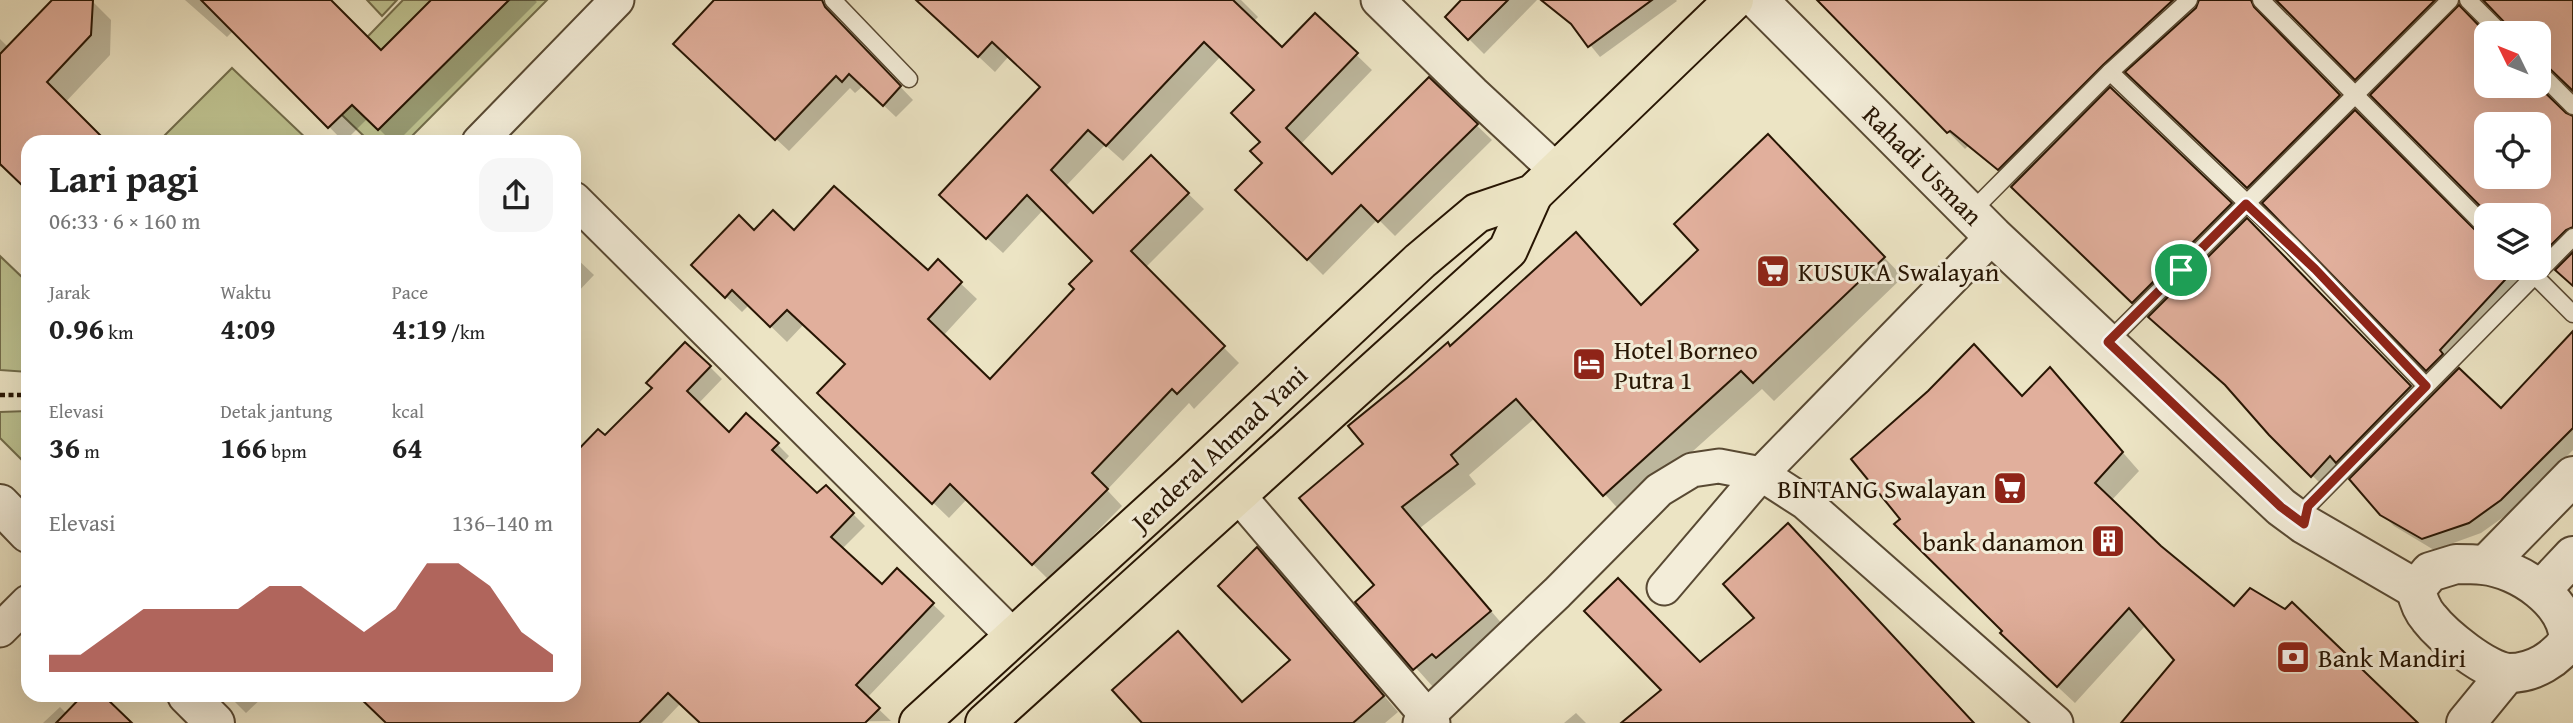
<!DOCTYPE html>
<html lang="id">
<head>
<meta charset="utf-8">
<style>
	:root { --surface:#fff; --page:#f6f6f6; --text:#222; --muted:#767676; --accent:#8f2418 }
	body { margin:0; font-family:"Gentium Book Plus",serif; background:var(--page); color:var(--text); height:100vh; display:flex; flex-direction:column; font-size:26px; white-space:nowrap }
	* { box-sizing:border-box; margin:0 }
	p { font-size:23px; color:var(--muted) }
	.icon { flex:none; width:38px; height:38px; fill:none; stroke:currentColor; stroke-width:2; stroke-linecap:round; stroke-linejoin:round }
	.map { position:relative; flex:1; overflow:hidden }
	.drawer { position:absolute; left:21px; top:135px; width:560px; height:567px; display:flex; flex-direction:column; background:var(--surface); border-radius:21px; box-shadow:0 7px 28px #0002 }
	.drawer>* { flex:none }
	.needle { width:46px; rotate:313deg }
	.buttons { position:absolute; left:2474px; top:21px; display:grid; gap:14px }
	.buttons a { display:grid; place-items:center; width:77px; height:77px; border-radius:14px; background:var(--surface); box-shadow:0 7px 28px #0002; font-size:35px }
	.pin { position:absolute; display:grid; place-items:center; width:60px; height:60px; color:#fff; margin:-30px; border:4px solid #fff; border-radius:50%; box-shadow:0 2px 7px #0007 }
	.round { display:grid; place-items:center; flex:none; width:74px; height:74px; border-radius:21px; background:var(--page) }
	.headline { display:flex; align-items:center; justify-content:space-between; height:119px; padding:0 28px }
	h1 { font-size:38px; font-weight:800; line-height:52px }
	.figures { display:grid; grid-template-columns:repeat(3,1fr); gap:10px; height:119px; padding:7px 28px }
	.figures div { display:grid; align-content:center }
	.figures b { font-size:30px; font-weight:800 }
	.figures small { font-size:19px; font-weight:400 }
	.figures p { font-size:19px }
	.chart { height:196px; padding:14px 28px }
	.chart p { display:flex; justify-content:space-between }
	.chart svg { width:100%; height:126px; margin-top:7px; fill:var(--accent); opacity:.7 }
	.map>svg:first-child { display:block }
	.green { fill:#bec290; stroke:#726c4a; stroke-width:2 }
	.shadow { fill:#0003; fill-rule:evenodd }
	.building { fill:#e1af9c; stroke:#271503; stroke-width:2; fill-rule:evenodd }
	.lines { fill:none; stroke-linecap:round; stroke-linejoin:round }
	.service-casing { stroke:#584933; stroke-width:19 }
	.minor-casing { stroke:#584933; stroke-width:37 }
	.tertiary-casing { stroke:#584933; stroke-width:42 }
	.trunk-casing { stroke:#271503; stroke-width:42 }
	.path { stroke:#271503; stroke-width:4.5; stroke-dasharray:5 3.5; stroke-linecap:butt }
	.service { stroke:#f3edd9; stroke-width:16 }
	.minor { stroke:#f3edd9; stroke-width:33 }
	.tertiary { stroke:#f3edd9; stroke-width:38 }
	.trunk { stroke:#ece4c4; stroke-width:38 }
	.route-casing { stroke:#fff; stroke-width:14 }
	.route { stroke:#8f2418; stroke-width:9 }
	.labels { text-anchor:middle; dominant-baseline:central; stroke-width:6; stroke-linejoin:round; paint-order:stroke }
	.street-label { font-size:26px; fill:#271503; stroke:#f3edd9 }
	.poi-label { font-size:26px; fill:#271503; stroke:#f3edd9; text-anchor:start }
</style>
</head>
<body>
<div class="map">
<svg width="2573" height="723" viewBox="0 0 2573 723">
	<rect width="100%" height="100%" fill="#ece4c4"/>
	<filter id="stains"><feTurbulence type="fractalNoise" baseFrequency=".00286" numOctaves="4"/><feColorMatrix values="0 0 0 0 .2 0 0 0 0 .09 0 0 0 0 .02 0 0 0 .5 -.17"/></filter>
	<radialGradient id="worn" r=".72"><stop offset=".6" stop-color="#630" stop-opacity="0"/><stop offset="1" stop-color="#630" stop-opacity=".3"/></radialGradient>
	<!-- green -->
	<g class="green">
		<polygon points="367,0 397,0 382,16"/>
		<polygon points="403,0 547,0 406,142 370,142 316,90"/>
		<polygon points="232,68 310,142 158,142"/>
		<polygon points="0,256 23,278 28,273 28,372 0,370"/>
		<polygon points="28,411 28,466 0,438 0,412"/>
	</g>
	<!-- shadow -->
	<g class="shadow">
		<polygon points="54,0 92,1 111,20 110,55 28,142 28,189 3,165 0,167 0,39 9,48"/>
		<polygon points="185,0 328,0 381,52 433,0 535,0 537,2 397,142 392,142 368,118 344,142 234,30 227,37"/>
		<polygon points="714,0 823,0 832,9 838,22 913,100 896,117 863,86 855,93 850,88 789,151 687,56"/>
		<polygon points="918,0 1241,0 1258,17 1253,22 1282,49 1315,15 1372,70 1300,145 1332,176 1429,80 1492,140 1395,236 1378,219 1323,275 1238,190 1264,163 1263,142 1256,90 1221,56 1123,161 1105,145 1065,187 1094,216 1151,158 1204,209 1145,268 1239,363 1194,409 1189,403 1107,490 1122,506 1049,580 967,499 949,518 835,408 846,364 804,324 787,342 749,305 742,312 693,265 754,232 794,233 928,272 938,262 977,299 943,336 990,382 1076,289 1095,261 1044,209 1003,253 957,211 1042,88 1009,56 995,72"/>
		<polygon points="1464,0 1537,0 1484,54 1447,17"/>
		<polygon points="1558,0 1676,0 1677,1 1600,57 1577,29 1552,6"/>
		<path d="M1820,0H2573V89L2564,80L2554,78L2547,82L2545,92L2565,115L2573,117V285L2551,265L2455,368L2502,410L2573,350V450L2512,511L2481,533L2434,550L2394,526L2382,514L2444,386L2265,203L2128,73L2111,90L2247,220L2421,398L2323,486L2270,434L2232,391L2153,321L2033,206L2015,185L1968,146L1965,149ZM2281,6L2287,9L2492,215H2539V268H2487L2479,237L2270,26L2267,15L2271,8ZM2470,6H2490L2513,31L2512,33H2539V86H2487L2460,8ZM2487,124H2539V177H2487Z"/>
		<polygon points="1787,156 1903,277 1774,401 1762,389 1623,514 1535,418 1469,475 1476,484 1420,528 1509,632 1434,688 1357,602 1377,585 1365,444 1451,348 1595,254 1642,306 1701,250"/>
		<polygon points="574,256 594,275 574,296"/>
		<polygon points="710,367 722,379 698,404 729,434 777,444 789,456 783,463 817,495 826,487 865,526 842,549 882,587 897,570 945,616 867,698 891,721 702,723 681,703 662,723 388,723 360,695 574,695 574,456 605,438"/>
		<polygon points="2050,369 2139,471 2111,501 2159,547 2234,609 2415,723 2123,723 2176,660 2146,625 2075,703 2019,651 2022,398"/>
		<polygon points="1272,565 1398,712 1385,723 1144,723 1242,704 1292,660"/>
		<polygon points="85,695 100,695 130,723 43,723 60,707 67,714"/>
		<polygon points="228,695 265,695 246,713"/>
		<polygon points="1576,713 1586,723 1564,723"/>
	</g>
	<!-- building -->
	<g class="building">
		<polygon points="52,0 93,0 91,35 47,82 107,142 28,142 28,191 0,164 0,54"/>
		<polygon points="201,0 331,0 381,50 431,0 509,0 378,130 352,105 328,128"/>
		<polygon points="714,0 822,0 825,7 901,86 883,106 849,74 842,82 836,76 775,140 673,44"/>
		<polygon points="916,0 1233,0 1282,47 1315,13 1358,53 1286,128 1332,174 1429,77 1478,124 1378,222 1361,205 1307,260 1235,190 1262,163 1250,151 1260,142 1231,113 1254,90 1204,42 1106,146 1088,130 1051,170 1093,213 1151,155 1189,193 1131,251 1225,346 1177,394 1172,389 1092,473 1108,489 1032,565 950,484 932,504 817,393 845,364 787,310 770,327 732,290 725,298 691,265 739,215 754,230 773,210 794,230 834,186 928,270 938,259 962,282 928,319 990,379 1074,289 1069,284 1092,261 1027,195 986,239 939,195 1040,87 992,42 978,57"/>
		<polygon points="1461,0 1508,0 1468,40 1445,17"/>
		<polygon points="1541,0 1652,0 1588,47 1571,24"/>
		<polygon points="1817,0 2173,0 2103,65 1998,170 1950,131 1947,133"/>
		<polygon points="2199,0 2251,0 2254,7 2340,95 2247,188 2125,72 2196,8"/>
		<polygon points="2276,0 2435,0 2355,80"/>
		<polygon points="2483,0 2573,0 2573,91 2546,65 2539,62 2539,33 2511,33 2508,26"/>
		<path d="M2459,5L2487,34V86H2538L2566,113L2573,116V227L2566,230L2540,256L2539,215H2489L2370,95ZM2487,124H2539V177H2487Z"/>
		<polygon points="2110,87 2232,203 2132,303 2011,187"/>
		<polygon points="2355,110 2480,235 2487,238 2487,268 2516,268 2440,350 2443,354 2426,371 2262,203"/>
		<polygon points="1768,134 1885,257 1753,383 1741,371 1603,496 1516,399 1451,455 1458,464 1402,507 1491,611 1436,658 1432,654 1413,670 1355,602 1374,585 1299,498 1363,444 1348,426 1407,378 1448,342 1450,346 1576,232 1641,305 1698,250 1674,224"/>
		<polygon points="2247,218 2411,386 2336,463 2330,456 2311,477 2269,435 2225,385 2148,317"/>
		<polygon points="2573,252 2573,286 2555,270"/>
		<polygon points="2573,331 2573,428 2501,500 2469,523 2422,539 2380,515 2349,479 2459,368 2501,408"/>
		<polygon points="685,342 711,366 687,391 729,432 746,413 779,443 772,450 817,493 826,485 854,513 831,537 882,584 897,568 934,603 856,685 880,708 865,723 700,723 668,693 639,723 386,723 357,695 574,695 574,454 598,429 605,435 652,388 646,383"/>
		<polygon points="1974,344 2022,396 2050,367 2123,452 2095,483 2161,546 2234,606 2250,588 2285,609 2292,602 2418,723 2121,723 2174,660 2129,608 2057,687 2000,633 2002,631 1894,524 1900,519 1851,459 1928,391"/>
		<polygon points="1788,523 1974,723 1621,723 1661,690 1584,611 1618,578 1700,662 1754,618 1723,584"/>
		<polygon points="1257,547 1384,696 1353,723 1142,723 1112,690 1178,631 1242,702 1290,660 1218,586"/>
		<polygon points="83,695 103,695 132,723 56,723"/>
	</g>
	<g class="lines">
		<!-- service casing -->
		<g class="service-casing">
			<g id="service">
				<polyline points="833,0 909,79"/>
				<polyline points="2261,0 2487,228"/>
				<polyline points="2468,0 2501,33"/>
				<polyline points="2110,72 2292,246 2426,386"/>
				<polyline points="2539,72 2573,106"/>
				<polyline points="1970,213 2110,72 2189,0"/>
				<polyline points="2527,268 2573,314"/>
				<polyline points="2108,342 2450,0"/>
				<polyline points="2304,524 2308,506 2573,237"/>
			</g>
		</g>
		<!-- minor casing -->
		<g class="minor-casing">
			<g id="minor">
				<polyline points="1378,0 1473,93 1558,172"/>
				<polyline points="479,142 617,0"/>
				<polyline points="574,199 1014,637"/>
				<polyline points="1238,495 1433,723"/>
				<polyline points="1664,588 1761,474 1993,236"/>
				<polyline points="0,630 28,602"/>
				<polyline points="1420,723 1557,593 1659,490 1692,470 1719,466 1761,474 1806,503 2056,723"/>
			</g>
		</g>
		<!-- tertiary casing -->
		<g class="tertiary-casing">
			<g id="tertiary">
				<polyline points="1758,0 1993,236 2281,507 2304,524 2416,589"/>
				<polyline points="0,504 28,533"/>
				<path d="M2456,564C2465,564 2474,564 2483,565C2520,569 2567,601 2569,640C2556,659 2534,673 2509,673C2487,672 2443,636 2429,618C2422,610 2418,599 2416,589L2430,572Z"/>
				<polyline points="2486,565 2573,476"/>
				<polyline points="2541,590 2573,556"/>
				<polyline points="187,695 215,723"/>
				<polyline points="2466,723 2507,673"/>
			</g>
		</g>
		<!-- trunk casing -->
		<g class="trunk-casing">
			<g id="trunk">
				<polyline points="919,723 1188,478 1420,261 1477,213 1533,194 1734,0"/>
				<polyline points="985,723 1508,250 1533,194"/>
			</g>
		</g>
		<!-- path -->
		<polyline class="path" points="0,395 28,395"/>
		<!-- service -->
		<use href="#service" class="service"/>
		<!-- minor -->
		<use href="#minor" class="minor"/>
		<!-- tertiary -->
		<use href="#tertiary" class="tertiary"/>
		<!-- trunk -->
		<use href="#trunk" class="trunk"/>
	</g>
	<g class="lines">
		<!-- route casing -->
		<g class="route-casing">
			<polygon id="route" points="2246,204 2315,269 2426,386 2308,506 2304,524 2281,507 2108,342"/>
		</g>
		<!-- route -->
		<use href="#route" class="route"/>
	</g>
	<!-- icons -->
	<defs>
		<g id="supermarket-square" transform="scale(1.75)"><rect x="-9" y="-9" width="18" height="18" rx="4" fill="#8f2418" stroke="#f3edd9"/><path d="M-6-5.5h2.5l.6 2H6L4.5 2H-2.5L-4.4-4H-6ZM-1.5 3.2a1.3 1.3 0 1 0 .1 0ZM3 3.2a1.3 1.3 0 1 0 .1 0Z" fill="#fff"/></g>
		<g id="hotel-square" transform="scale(1.75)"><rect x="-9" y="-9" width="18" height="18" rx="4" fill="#8f2418" stroke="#f3edd9"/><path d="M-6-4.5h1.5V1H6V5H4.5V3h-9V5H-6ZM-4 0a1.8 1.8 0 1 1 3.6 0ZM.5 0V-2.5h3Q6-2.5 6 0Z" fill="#fff"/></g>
		<g id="building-square" transform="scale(1.75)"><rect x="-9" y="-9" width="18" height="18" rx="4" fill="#8f2418" stroke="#f3edd9"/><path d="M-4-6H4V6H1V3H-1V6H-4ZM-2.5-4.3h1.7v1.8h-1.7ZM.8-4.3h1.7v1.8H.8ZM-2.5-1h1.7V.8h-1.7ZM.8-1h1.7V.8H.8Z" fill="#fff"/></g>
		<g id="bank-square" transform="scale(1.75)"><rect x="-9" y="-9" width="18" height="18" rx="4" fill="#8f2418" stroke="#f3edd9"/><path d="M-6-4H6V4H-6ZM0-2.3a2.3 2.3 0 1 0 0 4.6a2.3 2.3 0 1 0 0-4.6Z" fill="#fff"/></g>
	</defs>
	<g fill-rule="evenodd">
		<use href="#supermarket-square" x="1773" y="271"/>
		<use href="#hotel-square" x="1589" y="364"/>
		<use href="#supermarket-square" x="2010" y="488"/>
		<use href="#building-square" x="2108" y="541"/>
		<use href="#bank-square" x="2293" y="657"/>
	</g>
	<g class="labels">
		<!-- street labels -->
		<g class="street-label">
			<text transform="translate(1923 165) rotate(45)">Rahadi Usman</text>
			<text transform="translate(1219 448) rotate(-43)">Jenderal Ahmad Yani</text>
		</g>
		<!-- poi labels -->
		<g class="poi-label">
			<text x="1798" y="271">KUSUKA Swalayan</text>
			<text x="1614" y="349">Hotel Borneo<tspan x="1614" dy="30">Putra 1</tspan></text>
			<text x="1986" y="488" text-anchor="end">BINTANG Swalayan</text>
			<text x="2084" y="541" text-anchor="end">bank danamon</text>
			<text x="2318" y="657">Bank Mandiri</text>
		</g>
	</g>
	<rect width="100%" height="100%" filter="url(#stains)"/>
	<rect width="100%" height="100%" fill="url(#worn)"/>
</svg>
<div class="buttons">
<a><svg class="needle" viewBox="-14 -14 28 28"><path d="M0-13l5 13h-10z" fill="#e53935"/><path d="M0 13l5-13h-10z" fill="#767676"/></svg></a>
<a><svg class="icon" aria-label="locate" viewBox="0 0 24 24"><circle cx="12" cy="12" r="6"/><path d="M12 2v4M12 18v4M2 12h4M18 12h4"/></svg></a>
<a><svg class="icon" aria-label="layers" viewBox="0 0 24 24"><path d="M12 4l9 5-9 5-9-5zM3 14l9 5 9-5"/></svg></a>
</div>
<div class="pin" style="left:2181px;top:270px;background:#1e9e55"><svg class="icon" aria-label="arrive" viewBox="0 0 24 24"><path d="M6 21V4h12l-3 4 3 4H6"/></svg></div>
<section class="drawer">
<div class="headline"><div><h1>Lari pagi</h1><p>06:33 · 6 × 160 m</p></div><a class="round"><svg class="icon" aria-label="share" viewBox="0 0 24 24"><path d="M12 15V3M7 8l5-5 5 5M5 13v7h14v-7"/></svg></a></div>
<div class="figures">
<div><p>Jarak</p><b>0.96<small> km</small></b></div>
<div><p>Waktu</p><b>4:09</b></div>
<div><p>Pace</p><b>4:19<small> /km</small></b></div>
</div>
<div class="figures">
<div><p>Elevasi</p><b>36<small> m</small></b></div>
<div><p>Detak jantung</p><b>166<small> bpm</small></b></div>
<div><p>kcal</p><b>64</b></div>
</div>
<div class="chart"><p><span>Elevasi</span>136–140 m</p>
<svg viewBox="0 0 160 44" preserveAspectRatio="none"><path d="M0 44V38L10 38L20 30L30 22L40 22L50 22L60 22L70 14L80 14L90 22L100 30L110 22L120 6L130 6L140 14L150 30L160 38V44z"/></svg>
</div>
</section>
</div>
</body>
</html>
